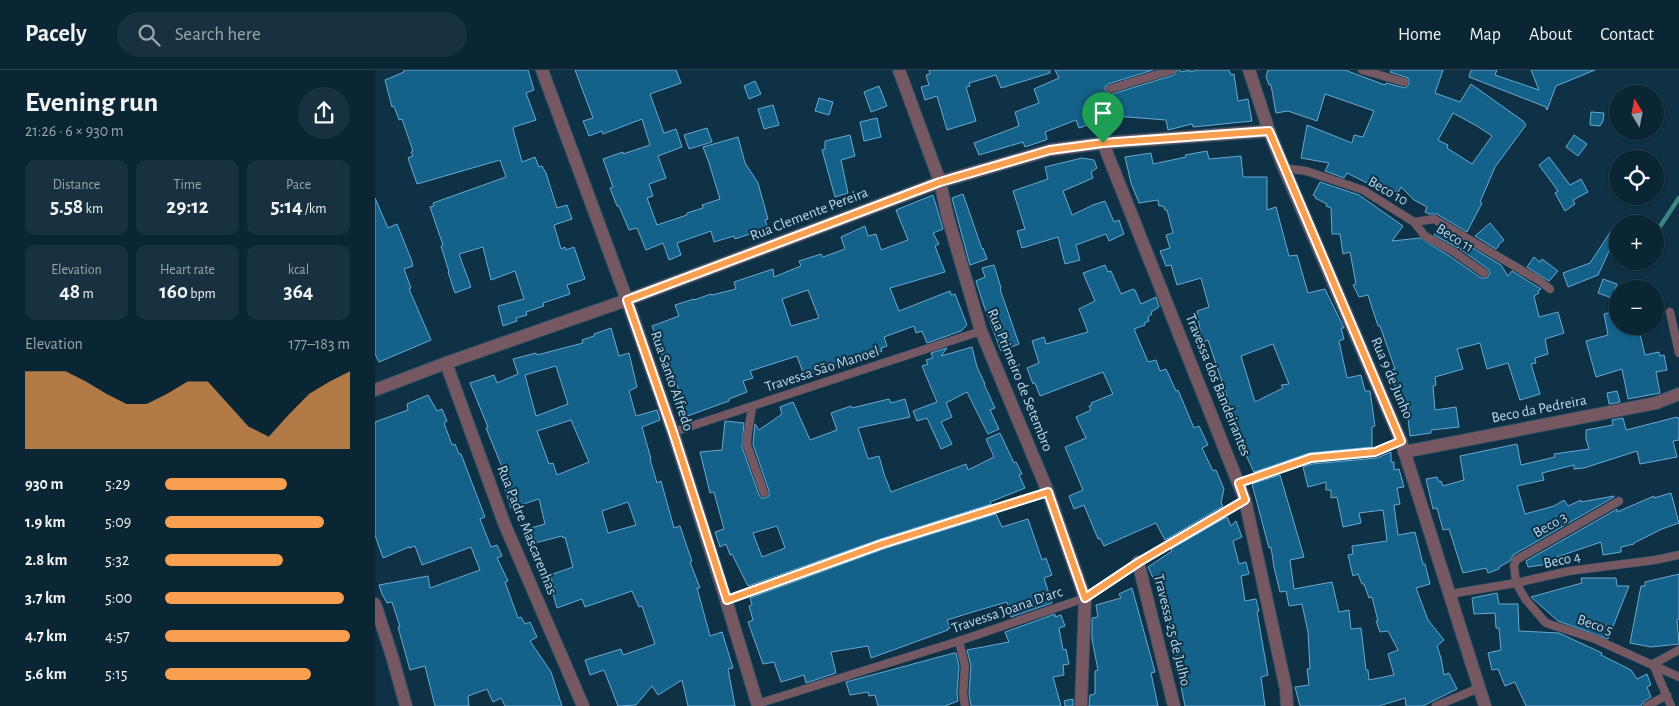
<!DOCTYPE html>
<html lang="en">
<head>
<meta charset="utf-8">
<style>
	:root { --surface:#0a2534; --page:#183140; --text:#f1f3f6; --muted:#99a5ac; --line:#2a424f; --accent:#fa9f4f }
	body { margin:0; font-family:"Alegreya Sans",sans-serif; background:var(--page); color:var(--text); height:100vh; display:flex; flex-direction:column; font-size:19px; white-space:nowrap }
	* { box-sizing:border-box; margin:0 }
	p { font-size:16px; color:var(--muted) }
	.icon { flex:none; width:28px; height:28px; fill:none; stroke:currentColor; stroke-width:2; stroke-linecap:round; stroke-linejoin:round }
	.map { position:relative; flex:1; overflow:hidden }
	.side { display:flex; flex-direction:column; background:var(--surface); width:375px }
	.side>* { flex:none }
	.needle { width:32px; rotate:350deg }
	.tools { position:absolute; left:1234px; top:15px; display:grid; gap:10px }
	.tools a { display:grid; place-items:center; width:55px; height:55px; border-radius:50%; background:var(--surface); box-shadow:0 1px 4px #0004,0 0 0 1px var(--line); font-size:25px }
	.pin { position:absolute; display:grid; place-items:center; width:42px; height:42px; color:#fff; margin:-51px -21px; border-radius:50% 50% 50% 0; rotate:-45deg; box-shadow:0 0 5px #0007 }
	.pin .icon { rotate:45deg }
	.round { display:grid; place-items:center; flex:none; width:52px; height:52px; border-radius:26px; background:var(--page) }
	.overview { display:flex; align-items:center; justify-content:space-between; height:85px; padding:0 25px }
	h1 { font-size:28px; font-weight:700; line-height:38px }
	.stats { display:grid; grid-template-columns:repeat(3,1fr); gap:8px; height:85px; padding:5px 25px }
	.stats div { display:grid; align-content:center; border-radius:10px; background:var(--page); text-align:center }
	.stats b { font-size:21px; font-weight:700 }
	.stats small { font-size:14px; font-weight:400 }
	.stats p { font-size:14px }
	.chart { height:140px; padding:10px 25px }
	.chart p { display:flex; justify-content:space-between }
	.chart svg { width:100%; height:90px; margin-top:5px; fill:var(--accent); opacity:.7 }
	ul { padding:0 25px; list-style:none; font-size:16px }
	li { display:grid; grid-template-columns:80px 60px 1fr; align-items:center; height:38px }
	li i { height:12px; border-radius:6px; background:var(--accent) }
	header { display:flex; align-items:center; gap:30px; box-sizing:border-box; height:70px; padding:0 25px; background:var(--surface); border-bottom:1px solid var(--line) }
	header strong { font-size:24px }
	nav { display:flex; gap:28px; margin-inline-start:auto; font-size:18px }
	.search { width:350px; height:45px; background:var(--page); display:flex; align-items:center; gap:12px; box-sizing:border-box; padding:0 18px; border-radius:28px; color:var(--muted); font-size:19px }
	main { display:flex; flex:1; min-height:0 }
	.map>svg:first-child { display:block }
	.lines { fill:none; stroke-linecap:round; stroke-linejoin:round }
	.stream { stroke:#3e8481; stroke-width:4.5 }
	.building { fill:#14618a; stroke:#69a9d3; fill-rule:evenodd }
	.lane-casing { stroke:#2d4f63; stroke-width:9 }
	.street-casing { stroke:#2d4f63; stroke-width:14 }
	.lane { stroke:#755861; stroke-width:8 }
	.street { stroke:#755861; stroke-width:12 }
	.route-casing { stroke:#fff; stroke-width:10 }
	.route { stroke:#fa9f4f; stroke-width:6 }
	.labels { text-anchor:middle; dominant-baseline:central; stroke-width:4; stroke-linejoin:round; paint-order:stroke }
	.street-label { font-size:15px; fill:#b8d7ed; stroke:#0e3145 }
</style>
</head>
<body>
<header>
<strong>Pacely</strong>
<div class="search"><svg class="icon" aria-label="search" viewBox="0 0 24 24"><circle cx="10" cy="10" r="6"/><path d="M15 15l6 6"/></svg>Search here</div>
<nav><a>Home</a><a>Map</a><a>About</a><a>Contact</a></nav>
</header>
<main>
<section class="side">
<div class="overview"><div><h1>Evening run</h1><p>21:26 · 6 × 930 m</p></div><a class="round"><svg class="icon" aria-label="share" viewBox="0 0 24 24"><path d="M12 15V3M7 8l5-5 5 5M5 13v7h14v-7"/></svg></a></div>
<div class="stats">
<div><p>Distance</p><b>5.58<small> km</small></b></div>
<div><p>Time</p><b>29:12</b></div>
<div><p>Pace</p><b>5:14<small> /km</small></b></div>
</div>
<div class="stats">
<div><p>Elevation</p><b>48<small> m</small></b></div>
<div><p>Heart rate</p><b>160<small> bpm</small></b></div>
<div><p>kcal</p><b>364</b></div>
</div>
<div class="chart"><p><span>Elevation</span>177–183 m</p>
<svg viewBox="0 0 160 44" preserveAspectRatio="none"><path d="M0 44V6L10 6L20 6L30 11L40 17L50 22L60 22L70 17L80 11L90 11L100 22L110 33L120 38L130 27L140 17L150 11L160 6V44z"/></svg>
</div>
<ul>
<li><b>930 m</b>5:29<i style="width:66%"></i></li>
<li><b>1.9 km</b>5:09<i style="width:86%"></i></li>
<li><b>2.8 km</b>5:32<i style="width:64%"></i></li>
<li><b>3.7 km</b>5:00<i style="width:97%"></i></li>
<li><b>4.7 km</b>4:57<i style="width:100%"></i></li>
<li><b>5.6 km</b>5:15<i style="width:79%"></i></li>
</ul>
</section>
<div class="map">
<svg width="1304" height="636" viewBox="0 0 1304 636">
	<rect width="100%" height="100%" fill="#0e3145"/>
	<g class="lines">
		<!-- stream -->
		<g class="stream">
			<polyline points="1280,164 1304,128"/>
			<polyline points="1280,170 1282,188"/>
		</g>
	</g>
	<!-- building -->
	<g class="building">
		<polygon points="29,0 153,0 159,20 151,23 161,50 139,57 138,59 147,92 160,87 164,97 167,96 171,103 182,138 192,135 197,149 179,155 186,179 190,177 191,180 199,177 210,209 192,215 195,224 168,233 169,236 151,242 152,245 141,248 142,251 128,256 123,236 149,229 140,201 116,210 108,177 84,184 96,217 80,223 73,202 74,202 66,176 68,175 55,137 59,136 58,133 131,107 125,90 42,114 33,88 38,86 36,82 38,81 27,49 24,50 19,36 17,37 10,10 29,2"/>
		<polygon points="200,0 301,0 306,13 275,24 289,63 301,59 307,77 283,86 291,108 274,114 278,126 272,128 282,155 312,145 312,143 328,138 327,135 345,129 334,93 328,77 363,67 370,93 383,113 393,149 390,150 393,158 360,169 359,166 339,172 336,161 302,173 306,185 294,190 288,173 271,180 262,158 254,160 244,136 242,136 235,118 238,117 228,89 248,82 248,84 275,75 267,49 228,64 227,61 214,66 208,51 218,48"/>
		<polygon points="554,0 675,0 675,3 626,18 621,5 594,13 595,16 591,17 601,51 572,60 562,26 550,30 546,17 554,15 551,5 555,4"/>
		<polygon points="680,0 778,0 733,14 730,17 730,20 734,25 799,5 802,0 805,0 806,2 815,0 815,2 823,0 854,0 856,5 859,4 863,31 873,29 877,51 818,57 817,54 793,60 791,50 740,46 742,52 723,58 721,52 704,58 701,50 670,62 672,68 671,70 650,77 648,72 604,85 599,73 644,56 640,42 664,33 659,19 684,8"/>
		<path d="M893,0H970L1010,15L1011,13L1030,18L1034,14L1033,8L1015,2L1016,0H1068L1060,23L1085,32L1096,14L1148,51L1151,55L1120,97L1105,132L1107,133L1092,162L1062,144H1054L1050,142L1052,137L1039,130L1026,117L1023,123L1018,120L1016,125L972,103L969,108L950,101L954,93L926,88L932,55L977,73L979,65L988,67L999,41L950,24L942,51L913,41L901,43L896,15H894L891,7ZM1078,43L1102,56L1117,66L1097,94L1072,78L1073,75L1063,70Z"/>
		<polygon points="1096,0 1122,0 1120,5 1164,20 1156,0 1220,0 1181,16 1172,40 1171,37 1094,7"/>
		<polygon points="380,11 386,24 374,29 369,16"/>
		<polygon points="504,16 512,36 496,42 489,22"/>
		<polygon points="444,28 458,32 454,45 440,41"/>
		<polygon points="398,35 404,55 389,59 383,39"/>
		<polygon points="1216,42 1229,43 1228,51 1225,56 1215,55"/>
		<polygon points="502,48 506,67 489,71 485,52"/>
		<polygon points="332,58 337,72 314,79 309,65"/>
		<polygon points="475,65 480,86 466,90 473,123 460,127 447,80 450,79 450,71"/>
		<polygon points="1199,65 1212,74 1203,86 1191,77"/>
		<path d="M832,81L834,89L866,86L868,107H892V140L901,137L914,186L922,185L933,223L950,219L969,258H966L969,269L964,271L972,308L986,305L990,321H995L1000,356L997,357V377L934,383L879,402L863,368L860,369L853,347L858,345L833,270L827,272L822,241L834,237L826,208L802,215L796,195L791,196L785,181L795,178L791,165L798,163L792,140H790L788,136H784L783,130L764,133L756,113L750,87L776,83L778,94L811,87L810,85ZM898,274L914,314L906,315L908,318L880,332L866,286Z"/>
		<polygon points="1174,87 1195,115 1206,109 1213,122 1198,130 1200,134 1190,141 1180,123 1183,121 1164,95"/>
		<polygon points="707,88 719,90 722,98 716,102 718,108 688,121 697,145 718,135 730,131 739,152 744,150 749,164 734,171 731,164 701,175 705,190 690,194 683,167 647,178 642,161 650,159 638,121 673,109 670,97"/>
		<polygon points="945,112 984,125 1028,156 1017,171 1045,168 1076,187 1106,208 1112,208 1115,203 1113,199 1085,179 1091,174 1126,195 1133,206 1137,201 1166,219 1163,221 1164,223 1159,226 1164,247 1183,242 1189,263 1170,269 1173,284 1160,288 1161,293 1156,294 1165,324 1145,330 1133,293 1112,299 1105,273 1082,279 1088,299 1060,307 1061,315 1058,316 1060,340 1081,337 1084,357 1056,360 1056,363 1035,366 1031,331 1024,331 1015,300 1020,299 1005,256 1003,256 993,225 984,227 978,215 981,214 975,182 968,184 965,164 957,164 956,138 951,136 952,134 940,128 941,127 938,125"/>
		<polygon points="588,124 607,179 608,178 612,189 595,195 577,128"/>
		<path d="M558,125L568,159L558,163L564,174L560,176L570,202L515,218L524,241L575,221L576,225L580,224L592,255L586,261L552,273L547,261L541,263L539,256L509,267L512,276L506,278L507,281L490,289L489,285L452,299L453,301L430,308L422,286L375,301L378,308L368,311L372,322L354,329V331L307,348L302,334L308,332L295,295L290,297L286,285L288,284L277,256L304,246L300,235L319,229V230L336,224L337,225L361,219L359,212L398,199L399,207L426,196L424,191L446,184L448,187L470,179L466,167L490,156L493,166L501,164L506,180L533,170L521,140ZM433,220L444,248L416,256L407,229Z"/>
		<polygon points="0,128 13,158 22,154 36,189 38,196 29,199 36,218 34,219 56,270 4,292 0,284"/>
		<polygon points="1115,153 1129,170 1123,175 1124,176 1121,179 1100,166"/>
		<polygon points="1063,158 1087,172 1083,178 1059,165"/>
		<polygon points="1238,158 1242,161 1242,164 1223,205 1193,217 1188,203 1215,193"/>
		<polygon points="1159,187 1165,192 1167,189 1183,201 1174,211 1152,197"/>
		<polygon points="619,195 626,218 625,219 644,274 626,281 609,236 601,211 610,207 607,198"/>
		<polygon points="730,195 733,202 736,201 746,224 758,219 760,220 766,234 781,227 784,237 776,242 777,244 773,247 774,251 769,253 770,255 759,259 773,292 781,290 785,301 791,299 801,321 803,320 819,358 824,356 833,375 827,378 838,401 841,400 849,419 846,433 848,436 790,470 781,453 729,476 725,468 723,469 709,435 699,439 694,426 708,420 690,377 711,368 701,347 716,340 714,336 717,335 716,333 738,324 728,302 665,326 660,313 658,314 652,298 664,293 657,271 669,267 671,274 713,262 704,239 720,231 708,203"/>
		<polygon points="1228,209 1242,214 1237,228 1223,223"/>
		<polygon points="1242,241 1242,256 1256,256 1258,266 1265,264 1270,285 1284,282 1285,286 1289,285 1292,300 1281,302 1285,323 1253,329 1247,299 1221,307 1211,271 1233,265 1229,244"/>
		<path d="M236,258L244,286L254,283L262,317L254,321L261,346L282,340L285,350L267,357L276,389H275L282,413L286,411L299,458L305,456L312,477L317,491L315,492L325,518H322L335,566L347,562L358,598L353,599L360,636H313L307,610L283,625L277,616L261,635L243,636L229,600L215,605L210,590L246,579L248,585L280,574L267,536L264,537L257,521L210,537L207,529L182,538L178,524L181,523L175,505L198,497L190,467L188,468L187,466L160,473L156,458L170,454L164,429L136,438L123,399L127,397L111,358L113,357L95,313L119,305L122,313L143,304L138,289L161,283L162,285L208,273L207,270L219,266V264ZM181,296L193,334L161,346L150,305ZM196,350L214,392L182,405L178,393L174,394L162,361ZM253,432L261,455L233,463L227,441Z"/>
		<polygon points="597,277 602,297 610,314 609,314 620,338 615,340 624,359 613,364 592,322 571,333 577,347 566,352 577,374 566,379 552,348 542,351 538,341 562,332 547,296 553,294 551,290 558,288 556,283 572,278 566,286"/>
		<polygon points="1242,321 1245,332 1234,334 1232,323"/>
		<polygon points="53,325 62,341 67,339 72,351 69,353 77,375 80,374 84,384 86,384 110,447 105,449 116,477 122,475 127,486 122,488 133,511 130,512 143,548 146,547 150,554 155,552 162,567 155,571 176,602 187,636 130,636 126,628 118,632 112,619 93,626 94,636 60,636 50,596 35,600 23,557 25,557 17,532 12,533 7,524 4,515 53,506 55,518 105,500 96,477 47,495 40,476 34,478 34,477 8,488 0,465 0,352 33,340 32,334"/>
		<path d="M514,329L516,333L530,329L535,347L483,358L493,389L504,386L509,404L516,422L591,394L593,400L619,387L611,369L625,363L639,393L641,392L647,404L644,405L650,418L615,432L616,434L505,469L373,516L357,484L355,485L351,474L345,477L340,462L349,459L339,422L335,423L325,382L347,380L350,351L369,353L367,377L384,425L386,428H390L394,426V421L378,374L380,354L384,360L407,344L405,337L418,332L435,370L462,360L456,343L476,336L477,338ZM402,456L410,478L387,487L378,463Z"/>
		<polygon points="1302,347 1302,348 1304,348 1304,370 1298,371 1302,387 1265,394 1262,381 1209,398 1199,399 1199,395 1167,403 1169,410 1142,416 1150,444 1179,436 1189,430 1193,436 1206,430 1206,432 1239,426 1239,427 1138,485 1135,491 1124,497 1124,499 1113,503 1111,498 1088,503 1074,459 1068,460 1062,438 1058,439 1051,409 1062,407 1064,412 1066,411 1068,416 1089,410 1085,386 1142,374 1146,395 1180,387 1179,384 1214,379 1211,369 1211,360 1238,355 1237,350 1248,348 1251,360"/>
		<polygon points="1016,382 1016,392 1019,392 1019,400 1024,399 1029,417 1022,418 1025,434 1019,435 1023,465 1040,462 1048,494 1050,494 1055,514 1041,518 1053,550 1069,570 1062,576 1066,588 1069,605 1074,603 1082,619 1048,636 1031,636 1030,628 1004,636 925,636 920,617 934,615 932,599 935,599 933,562 927,534 914,536 911,521 905,522 899,497 896,477 894,478 877,414 905,405 929,487 915,490 919,519 957,512 964,542 974,540 976,559 986,558 991,600 993,600 994,610 1019,605 1013,584 1023,580 1013,561 1005,562 1001,551 1003,551 997,527 994,528 989,514 987,514 983,504 978,506 973,485 978,484 977,476 1012,471 1008,440 984,443 986,453 968,457 962,427 956,428 956,420 951,420 951,412 933,417 928,397 937,394 1002,388"/>
		<polygon points="1296,423 1304,453 1287,459 1259,473 1259,474 1246,477 1246,482 1228,485 1226,472 1179,488 1181,493 1153,497 1151,491 1242,439 1242,442 1279,426 1279,428"/>
		<polygon points="621,444 627,457 653,449 667,490 671,488 677,505 669,508 677,533 636,547 632,532 601,541 572,550 575,558 572,559 573,560 496,588 493,576 456,582 461,603 431,613 429,605 406,612 399,592 388,594 373,552 378,550 374,536 377,535 375,528 509,479"/>
		<polygon points="852,447 856,456 861,451 867,467 858,471 864,494 871,492 874,504 866,506 870,531 881,529 884,541 882,542 893,605 886,607 890,636 810,636 803,601 801,601 796,571 799,571 792,542 788,543 786,525 773,497 797,481 796,479"/>
		<polygon points="1304,504 1304,549 1302,550 1304,574 1276,577 1255,573 1266,516 1270,516 1270,512"/>
		<polygon points="1206,508 1241,508 1242,516 1254,516 1233,569 1183,551 1156,527 1207,513"/>
		<polygon points="757,518 780,602 776,603 783,636 714,636 715,625 720,624 720,601 723,600 717,569 717,548 723,547 721,535 746,528 744,524"/>
		<polygon points="1122,523 1124,534 1143,534 1144,561 1184,563 1227,583 1226,585 1256,600 1262,609 1272,604 1276,615 1272,617 1276,627 1269,631 1266,636 1151,636 1140,612 1130,616 1123,599 1117,600 1113,583 1126,580 1124,558 1121,558 1120,543 1099,544 1097,528"/>
		<polygon points="680,544 680,547 686,545 690,556 684,558 688,580 691,579 694,594 688,595 689,605 678,607 686,636 596,636 594,624 596,596 592,580 634,572 630,562"/>
		<polygon points="579,583 581,583 584,596 582,624 583,631 570,636 503,636 500,625 494,626 493,622 475,625 471,612"/>
		<polygon points="698,629 698,636 690,636 689,631"/>
	</g>
	<g class="lines">
		<!-- lane casing -->
		<g class="lane-casing">
			<g id="lane">
				<polyline points="987,0 1029,12"/>
				<polyline points="735,19 797,0"/>
				<polyline points="909,98 931,101 988,120 1039,152 1059,149 1165,211 1175,219"/>
				<polyline points="1039,152 1050,166 1079,182 1109,203"/>
				<polyline points="1295,242 1304,283"/>
				<polyline points="377,337 372,369 372,375 389,423"/>
				<polyline points="298,362 606,261"/>
				<polyline points="864,413 936,388 1001,382 1026,371"/>
				<polyline points="1244,431 1141,490 1139,496 1141,513 1151,530 1171,553 1220,569 1304,607"/>
				<polyline points="1075,524 1141,513 1194,501 1280,490 1304,485"/>
				<polyline points="351,530 507,474 673,422"/>
				<polyline points="584,571 590,596 588,624 590,636"/>
				<polyline points="1278,594 1296,636"/>
				<polyline points="1278,594 1304,580"/>
				<polyline points="382,634 584,571 710,528 763,492 870,430"/>
				<polyline points="1061,636 1104,618"/>
				<polyline points="1272,636 1292,625"/>
			</g>
		</g>
		<!-- street casing -->
		<g class="street-casing">
			<g id="street">
				<polyline points="167,0 252,230 298,362 351,530 383,636"/>
				<polyline points="524,0 565,112 573,148 606,261 673,422 710,528 706,636"/>
				<polyline points="874,0 894,61 909,98 1026,371 1110,636"/>
				<polyline points="728,73 870,430 911,619 912,636"/>
				<polyline points="71,293 129,453 208,636"/>
				<polyline points="0,320 71,293 252,230 565,112 675,80 728,73 894,61"/>
				<polyline points="1029,382 1281,333 1304,324"/>
				<polyline points="763,492 799,636"/>
				<polyline points="0,534 17,586 31,636"/>
			</g>
		</g>
		<!-- lane -->
		<use href="#lane" class="lane"/>
		<!-- street -->
		<use href="#street" class="street"/>
	</g>
	<g class="lines">
		<!-- route casing -->
		<g class="route-casing">
			<polygon id="route" points="894,61 1026,371 1000,382 936,388 864,413 870,430 764,492 710,528 673,422 507,474 352,530 298,362 252,230 565,112 675,80 728,73"/>
		</g>
		<!-- route -->
		<use href="#route" class="route"/>
	</g>
	<g class="labels">
		<!-- street labels -->
		<g class="street-label">
			<text transform="translate(1013 121) rotate(30)">Beco 10</text>
			<text transform="translate(434 144) rotate(-21)">Rua Clemente Pereira</text>
			<text transform="translate(1080 168) rotate(32)">Beco 11</text>
			<text transform="translate(447 299) rotate(-18)">Travessa São Manoel</text>
			<text transform="translate(1017 308) rotate(67)">Rua 9 de Junho</text>
			<text transform="translate(645 310) rotate(68)">Rua Primeiro de Setembro</text>
			<text transform="translate(297 311) rotate(71)">Rua Santo Alfredo</text>
			<text transform="translate(843 315) rotate(68)">Travessa dos Bandeirantes</text>
			<text transform="translate(1164 339) rotate(-11)">Beco da Pedreira</text>
			<text transform="translate(1175 455) rotate(-30)">Beco 3</text>
			<text transform="translate(152 460) rotate(68)">Rua Padre Mascarenhas</text>
			<text transform="translate(1187 490) rotate(-11)">Beco 4</text>
			<text transform="translate(632 540) rotate(-19)">Travessa Joana D'arc</text>
			<text transform="translate(1220 555) rotate(20)">Beco 5</text>
			<text transform="translate(797 560) rotate(76)">Travessa 25 de Julho</text>
		</g>
	</g>
</svg>
<div class="tools">
<a><svg class="needle" viewBox="-14 -14 28 28"><path d="M0-13l5 13h-10z" fill="#e53935"/><path d="M0 13l5-13h-10z" fill="#99a5ac"/></svg></a>
<a><svg class="icon" aria-label="locate" viewBox="0 0 24 24"><circle cx="12" cy="12" r="6"/><path d="M12 2v4M12 18v4M2 12h4M18 12h4"/></svg></a>
<a>+</a>
<a>−</a>
</div>
<div class="pin" style="left:728px;top:73px;background:#1e9e55"><svg class="icon" aria-label="arrive" viewBox="0 0 24 24"><path d="M6 21V4h12l-3 4 3 4H6"/></svg></div>
</div>
</main>
</body>
</html>
